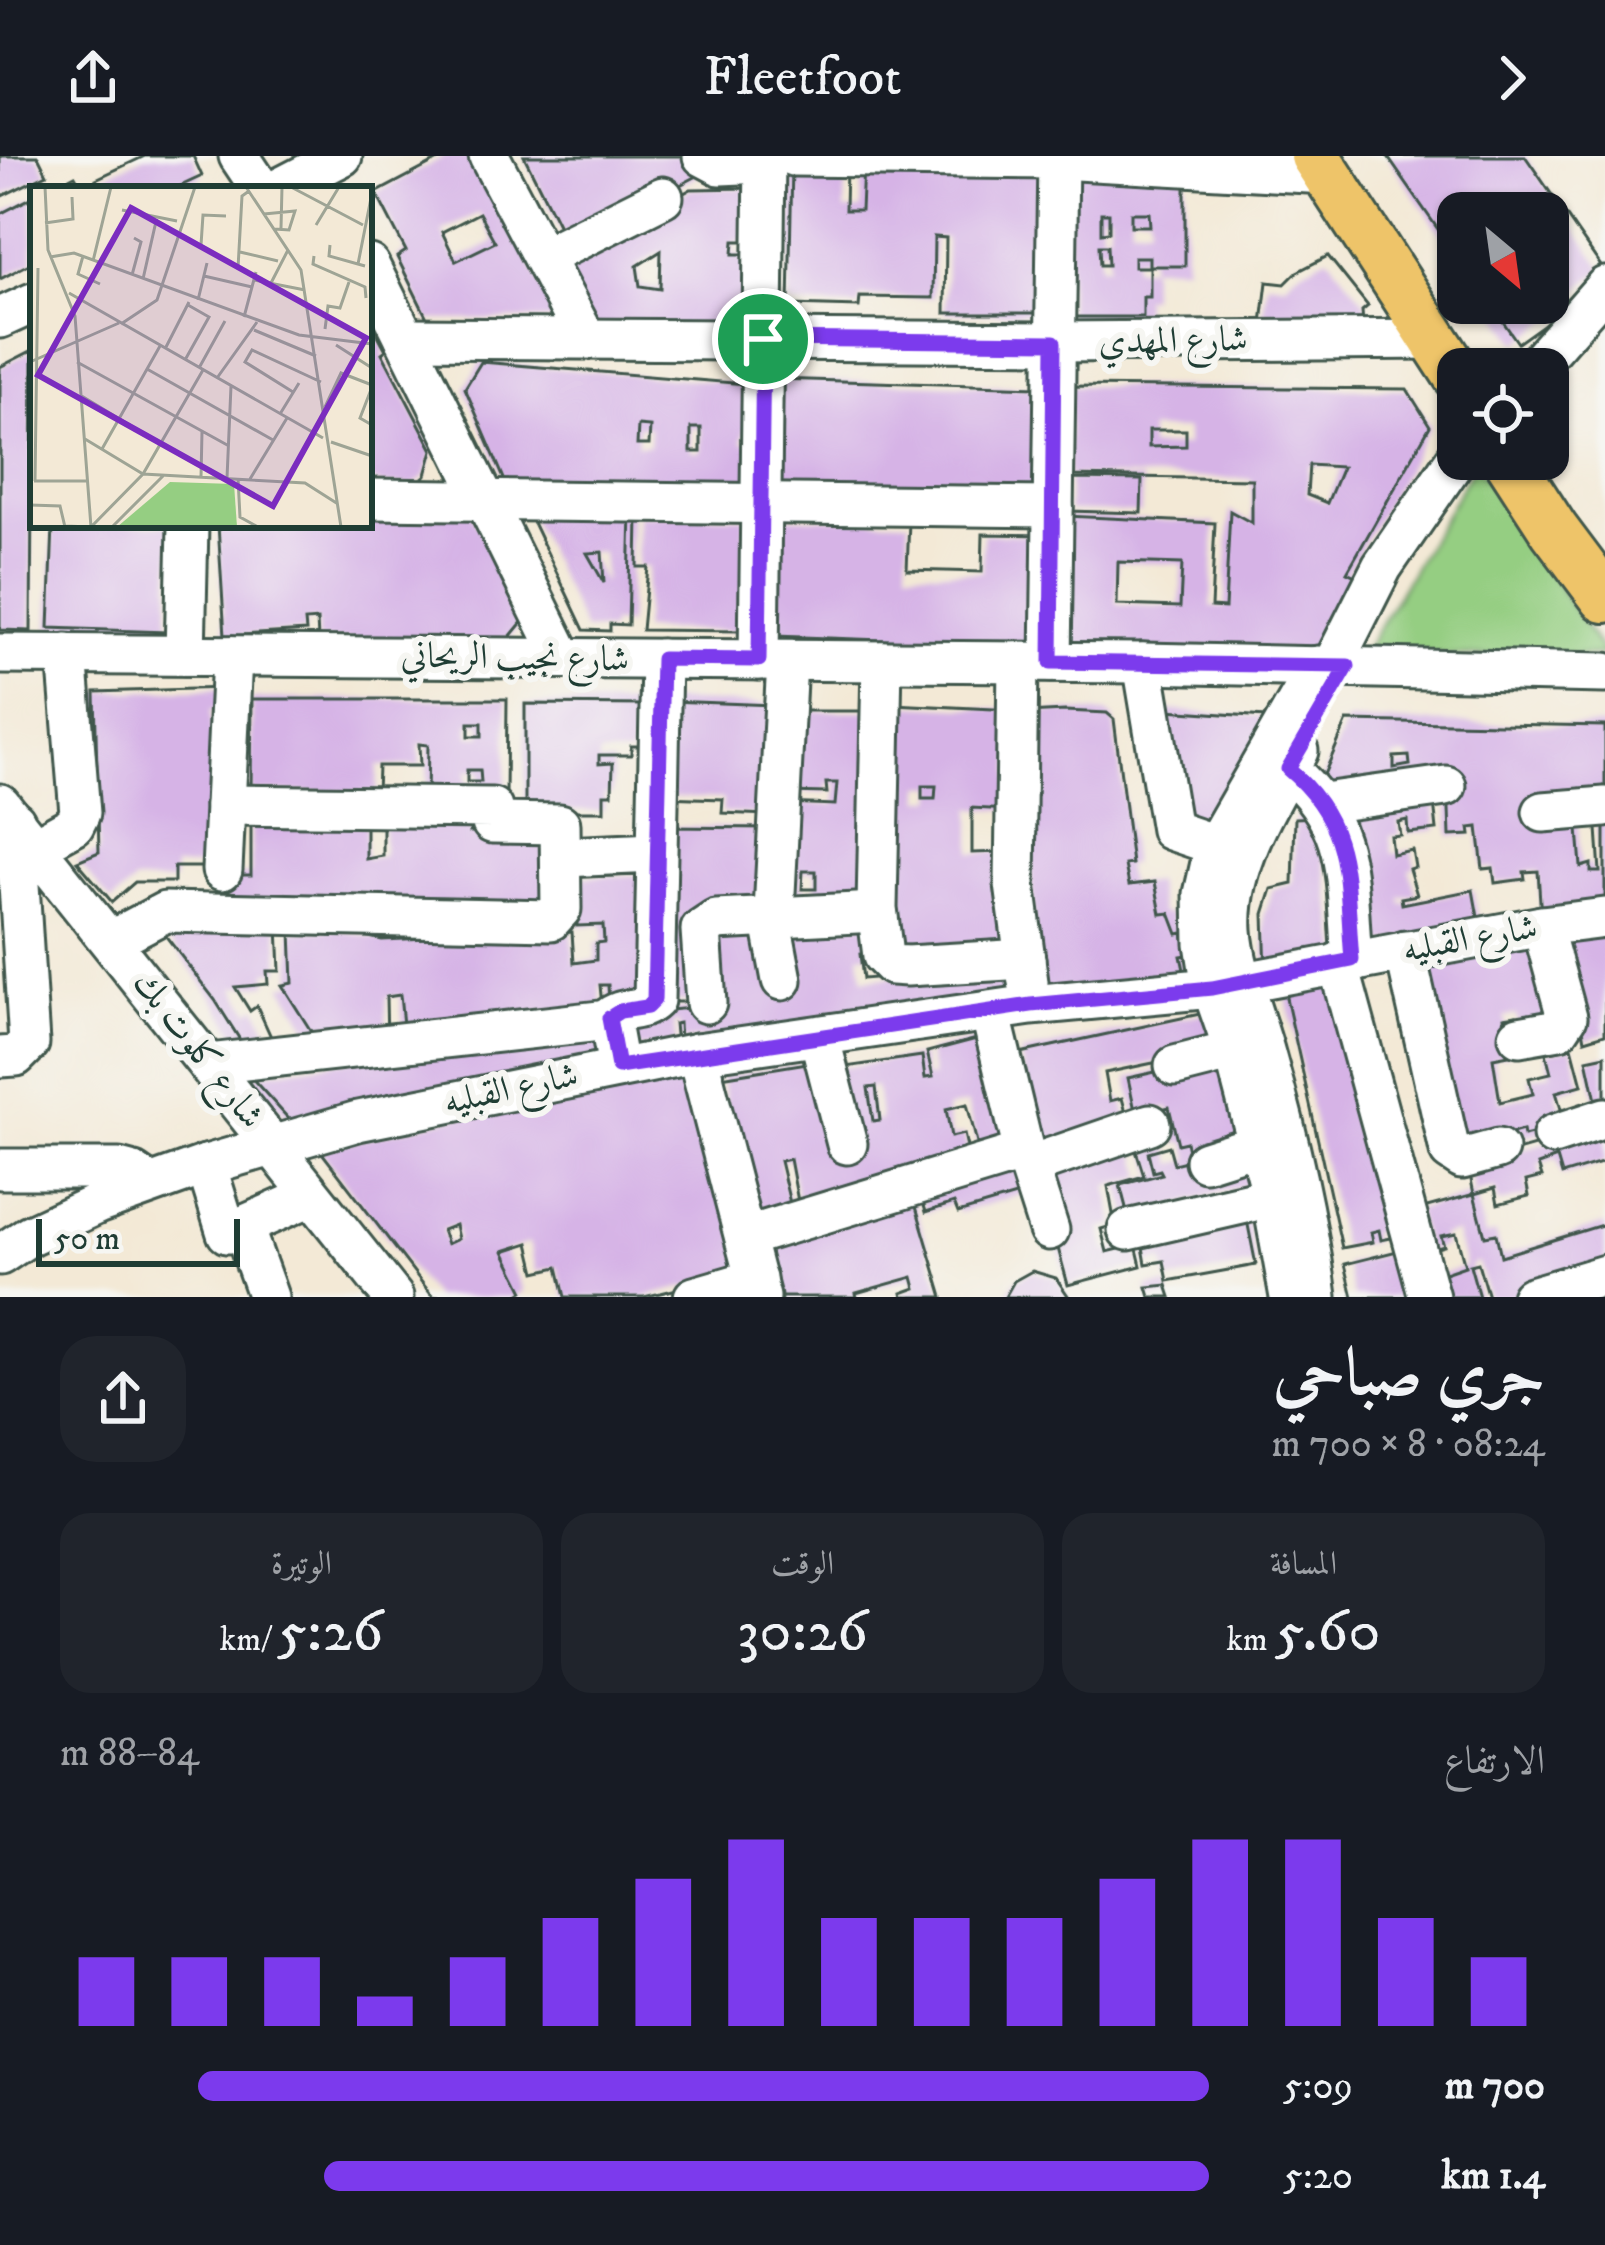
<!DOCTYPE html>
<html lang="ar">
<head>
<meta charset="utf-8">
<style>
	:root { --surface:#171b24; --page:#20242c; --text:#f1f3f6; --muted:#9ea1a6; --accent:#7c3aed }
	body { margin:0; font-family:"IM FELL DW Pica",Amiri,serif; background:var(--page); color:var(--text); direction:rtl; height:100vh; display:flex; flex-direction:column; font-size:45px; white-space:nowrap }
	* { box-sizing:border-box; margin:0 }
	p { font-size:39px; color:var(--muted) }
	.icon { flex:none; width:66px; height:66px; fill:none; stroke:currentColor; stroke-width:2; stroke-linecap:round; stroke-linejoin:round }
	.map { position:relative; height:1141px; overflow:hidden; direction:ltr }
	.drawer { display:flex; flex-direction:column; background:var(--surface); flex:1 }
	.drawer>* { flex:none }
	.needle { width:78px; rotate:151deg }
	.controls { position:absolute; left:1437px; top:36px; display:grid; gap:24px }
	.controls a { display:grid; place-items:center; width:132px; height:132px; border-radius:24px; background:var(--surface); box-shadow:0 3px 9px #0004; font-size:60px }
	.scale { position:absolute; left:36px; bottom:30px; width:204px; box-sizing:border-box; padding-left:12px; border:6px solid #1f3d34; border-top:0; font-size:33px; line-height:42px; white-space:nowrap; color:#1f3d34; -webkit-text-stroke:9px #f6f6f2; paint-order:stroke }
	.pin { position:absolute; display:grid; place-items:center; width:102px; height:102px; color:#fff; margin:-51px; border:6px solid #fff; border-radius:50%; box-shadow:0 3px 12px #0007 }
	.round { display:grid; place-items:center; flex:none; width:126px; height:126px; border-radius:36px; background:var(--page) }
	.summary { display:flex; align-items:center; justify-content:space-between; height:204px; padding:0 60px }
	h1 { font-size:66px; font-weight:600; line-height:90px }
	.figures { display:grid; grid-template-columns:repeat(3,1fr); gap:18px; height:204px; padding:12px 60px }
	.figures div { display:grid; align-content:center; border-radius:30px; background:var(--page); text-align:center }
	.figures b { font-size:60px; font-weight:600 }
	.figures small { font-size:33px; font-weight:400 }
	.figures p { font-size:33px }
	.chart { height:336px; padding:24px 60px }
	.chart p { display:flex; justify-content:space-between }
	.chart svg { width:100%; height:216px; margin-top:12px; stroke:var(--accent); stroke-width:6 }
	ul { padding:0 60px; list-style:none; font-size:39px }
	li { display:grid; grid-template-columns:192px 144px 1fr; align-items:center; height:90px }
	li i { height:30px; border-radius:15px; background:var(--accent) }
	header { display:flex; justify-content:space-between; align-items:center; height:156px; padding:0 60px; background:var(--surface); font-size:54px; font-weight:600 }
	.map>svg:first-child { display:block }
	.green { fill:#95ce82; stroke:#5a865b; stroke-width:3 }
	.building { fill:#d6b3e6; fill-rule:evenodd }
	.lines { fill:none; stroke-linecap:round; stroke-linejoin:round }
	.minor-casing { stroke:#3f574c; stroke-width:45 }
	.major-casing { stroke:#3f574c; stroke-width:54 }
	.minor { stroke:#fff; stroke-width:39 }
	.major { stroke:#eec469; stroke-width:48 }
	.route-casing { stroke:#fff; stroke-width:24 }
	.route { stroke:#7c3aed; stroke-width:15 }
	.labels { text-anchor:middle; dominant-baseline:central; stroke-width:12; stroke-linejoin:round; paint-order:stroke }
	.street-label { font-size:36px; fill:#1f3d34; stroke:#f6f6f2 }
	.inset-road { fill:none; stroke:#9ea495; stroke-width:3 }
	.view { fill:#7b2cbf; fill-opacity:0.15; stroke:#7b2cbf; stroke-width:6 }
	.inset-edge { fill:none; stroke:#1f3d34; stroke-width:6 }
</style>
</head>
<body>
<header><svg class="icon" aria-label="forward" viewBox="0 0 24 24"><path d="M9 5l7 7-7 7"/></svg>Fleetfoot<svg class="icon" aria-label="share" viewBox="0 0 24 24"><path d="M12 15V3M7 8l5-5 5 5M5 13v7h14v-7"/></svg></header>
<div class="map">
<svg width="1605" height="1141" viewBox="0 0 1605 1141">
	<rect width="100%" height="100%" fill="#f6f6f2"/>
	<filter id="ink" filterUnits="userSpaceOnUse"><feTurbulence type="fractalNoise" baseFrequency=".00833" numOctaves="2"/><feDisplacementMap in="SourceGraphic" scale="24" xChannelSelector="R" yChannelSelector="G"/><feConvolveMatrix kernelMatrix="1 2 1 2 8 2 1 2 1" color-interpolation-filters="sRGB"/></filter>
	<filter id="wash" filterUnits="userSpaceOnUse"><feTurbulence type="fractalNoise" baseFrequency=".004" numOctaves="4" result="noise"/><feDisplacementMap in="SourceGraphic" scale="48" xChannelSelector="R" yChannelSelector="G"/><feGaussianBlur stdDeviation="2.7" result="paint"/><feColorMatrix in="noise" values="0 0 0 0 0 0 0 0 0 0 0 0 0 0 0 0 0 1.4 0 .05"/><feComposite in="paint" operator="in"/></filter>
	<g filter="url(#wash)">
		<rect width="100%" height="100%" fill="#f3e9d6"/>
		<!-- green -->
		<polygon class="green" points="1475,308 1605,499 1362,500"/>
		<g id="blocks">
			<!-- building -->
			<g class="building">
				<polygon points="0,0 38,0 47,18 0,41"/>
				<polygon points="145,0 193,0 202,20 174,33 100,33 96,23"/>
				<path d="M446,0H483L556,164H428L397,101L406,95L376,37ZM479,57L495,86L456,105L442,76Z"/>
				<polygon points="524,0 691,0 701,18 665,37 563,78"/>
				<polygon points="1387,0 1525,0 1603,113 1549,157 1553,162 1518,187 1490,147 1548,147 1548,57 1458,57 1458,102"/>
				<polygon points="863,9 1043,9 1040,157 945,157 946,82 934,81 933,142 860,141 859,151 789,149 792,10 846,10 845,54 861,54"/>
				<path d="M1185,13V110H1149V101H1134V111H1150V141H1143V161H1068V14ZM1101,57H1109V76L1101,77ZM1131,57H1149L1150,70H1131ZM1099,90H1107L1108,109H1100Z"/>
				<polygon points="75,19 83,33 48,33"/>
				<path d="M752,32L748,85H734L733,98H753L750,176L584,171L555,107L655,68L653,55L691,33ZM661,95L660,133L640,130L637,110Z"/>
				<polygon points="33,41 33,106 0,123 0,58"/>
				<polygon points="1328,100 1368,150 1362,155 1363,168 1262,167 1267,126 1285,128 1297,116"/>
				<polygon points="369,162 386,194 382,197 433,294 426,319 414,329 381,329 369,323"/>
				<polygon points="33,194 31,475 0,474 0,211"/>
				<path d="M481,206L758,229L742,286L754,287L752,340L505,325L465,232ZM638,270L650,271L649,289H637ZM691,272H701V296H691Z"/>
				<polygon points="775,223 1037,231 1033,341 772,333"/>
				<path d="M1070,230L1407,233L1430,270L1347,416L1366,425L1320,504L1059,494L1066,360L1215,367L1211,451L1225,452L1230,355L1252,367V323L1068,320ZM1149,274H1186V290L1149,291ZM1309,309L1342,311L1327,347L1307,339ZM1118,406L1182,408L1180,451L1117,449Z"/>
				<polygon points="1069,323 1142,324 1141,357 1068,355"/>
				<path d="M526,352L631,354L628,469L610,468V475L584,474ZM602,396L604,427L587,397Z"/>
				<polygon points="469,353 523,465 504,488 318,484 317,464 305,465 306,475 225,480 218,369 369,369 369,355"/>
				<polygon points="638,359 745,361 743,475 642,474 648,411 637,411"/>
				<polygon points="780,361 909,365 907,414 982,416 983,378 1046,379 1043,490 775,480"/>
				<polygon points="53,369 172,369 168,476 49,472"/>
				<polygon points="225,532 225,554 210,554 220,711 174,711 174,726 135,726 112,746 77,705 99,696 95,536"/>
				<path d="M252,543H507L506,641L427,640L428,589L419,588L420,610H378L377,637L251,636ZM469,567H482V580H469ZM467,614H480L481,626H467Z"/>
				<polygon points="668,545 774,549 768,659 722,657 723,643 663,641"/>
				<polygon points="525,548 646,549 646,590 631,590 631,599 599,599 599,608 613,607 612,638 604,638 604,655 525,655"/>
				<path d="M893,548L1013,554L1009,654L972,652V697L1004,696L1008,796L892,806ZM922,630H936L935,643H922Z"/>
				<polygon points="1152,553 1265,561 1262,605 1221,664 1189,674"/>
				<path d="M790,555H878L871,754L782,755L785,647L835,649L837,627H826L827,637L787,636ZM803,715H816V733H802Z"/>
				<polygon points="1065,555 1107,557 1114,563 1132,708 1125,709 1129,729 1155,726 1161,758 1170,757 1178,778 1183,777 1187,799 1181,800 1184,814 1178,825 1036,844 1027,557"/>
				<path d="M1347,565L1605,570V649L1577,660L1581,711L1591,708V716H1600L1596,658H1605V749L1541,761L1538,715L1524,716L1525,723L1495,727L1493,712L1483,713L1478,671L1470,672L1471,679L1450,680L1448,625L1319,642L1323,621ZM1409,600L1410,609L1394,612V601Z"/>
				<polygon points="1433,637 1437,674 1408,677 1407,664 1398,666 1400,679 1390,680 1392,698 1412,694 1415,711 1409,713 1417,739 1401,742 1402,748 1473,734 1478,761 1489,759 1490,770 1359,791 1343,652"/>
				<polygon points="1317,661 1341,803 1266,816 1264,758 1272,733 1293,728 1295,662"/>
				<polygon points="251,668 366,668 366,703 383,700 383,669 471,669 470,676 558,676 547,755 224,756 224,719 251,719"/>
				<polygon points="665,671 770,672 767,757 693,756 694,846 665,846"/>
				<polygon points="645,719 649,846 609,848 608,829 600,829 602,850 469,872 468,859 458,860 459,872 404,879 400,839 386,841 387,885 321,891 282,829 293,827 291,775 338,774 382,784 572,776 574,807 596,804 596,787 604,786 603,769 577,770 576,721"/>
				<polygon points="871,767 872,797 860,798 863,823 1016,811 1019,848 680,885 679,867 674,868 676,888 620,894 617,859 713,850 707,775 781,776"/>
				<polygon points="278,770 280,815 267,815 268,828 235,831 250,855 257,850 276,892 249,898 215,844 161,774"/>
				<polygon points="1605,773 1605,878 1585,884 1576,832 1552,782"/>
				<polygon points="1541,784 1556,866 1518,873 1516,859 1504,861 1509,899 1493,902 1500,946 1533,938 1529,922 1551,917 1546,897 1572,891 1582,929 1556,936 1566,970 1524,980 1523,974 1487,984 1459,998 1425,804"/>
				<polygon points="1337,826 1406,1079 1381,1084 1379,1074 1371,1076 1373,1086 1342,1092 1285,837"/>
				<polygon points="1209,856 1216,894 1105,917 1110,945 1122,942 1130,971 1039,995 1020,897"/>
				<polygon points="606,866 610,900 298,973 249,919"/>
				<path d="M988,880L1015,994L981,1003L967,948L946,953L951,981L964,978L971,1009L800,1056L790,1003L780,1005L793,1060L750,1075L721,921L819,905L846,911L922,900L925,922L933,921L927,896ZM876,931L880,964L873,965L868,932Z"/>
				<polygon points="1605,899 1605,947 1597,949 1587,903"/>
				<polygon points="1219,902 1253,1027 1129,1063 1120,1029 1162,1018 1160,1014 1153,1016 1148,996 1169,990 1174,1008 1190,1004 1186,986 1178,988 1169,951 1136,959 1128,922"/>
				<path d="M691,907L748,1116L644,1141H565L558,1111L536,1116L529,1087L504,1095L524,1135L514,1141H433L319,993ZM455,1069L458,1083L447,1088L442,1074Z"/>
				<polygon points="1605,970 1605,1006 1562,1019 1557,1002 1538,1009 1542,1021 1526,1025 1529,1040 1498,1048 1495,1032 1474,1038 1468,1009"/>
				<polygon points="1132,982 1144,1020 1108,1030 1115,1069 1101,1073 1107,1096 1136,1089 1141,1110 1068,1129 1036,1011"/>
				<polygon points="1015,1003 1026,1037 958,1057 954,1047 926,1056 919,1034"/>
				<polygon points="911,1034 943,1141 903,1141 902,1137 916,1132 913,1121 856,1137 857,1141 773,1141 755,1083"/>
				<polygon points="1474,1038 1485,1080 1496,1078 1501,1100 1605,1068 1605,1112 1508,1141 1488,1141 1478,1107 1470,1109 1479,1141 1439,1141 1433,1121 1465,1110 1456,1077 1441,1080 1444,1090 1427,1095 1416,1054"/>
				<polygon points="1245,1054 1256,1109 1168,1125 1164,1105 1146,1108 1140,1074"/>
				<polygon points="1409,1092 1420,1141 1353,1141 1345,1108"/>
				<polygon points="1032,1115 1056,1122 1069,1141 1005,1141 1014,1125"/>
				<polygon points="1167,1129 1171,1141 1150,1141 1147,1131"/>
			</g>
		</g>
	</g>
	<g filter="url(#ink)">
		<use href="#blocks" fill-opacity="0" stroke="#3f574c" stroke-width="3"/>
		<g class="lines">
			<!-- minor casing -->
			<g class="minor-casing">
				<g id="minor">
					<polyline points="239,0 261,33"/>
					<polyline points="489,0 585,181"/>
					<polyline points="703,0 720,9 765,7"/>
					<polyline points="793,0 1058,3 1327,18"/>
					<polyline points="278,33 342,0"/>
					<polyline points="543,101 663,41"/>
					<polyline points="369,109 563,502"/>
					<polyline points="0,162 33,147"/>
					<polyline points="405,182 1055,186 1436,183"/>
					<polyline points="1533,213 1605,131"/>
					<polyline points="369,343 1053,351"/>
					<polyline points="0,498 1143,507 1605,517"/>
					<polyline points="185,499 188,369"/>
					<polyline points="759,504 765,0"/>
					<polyline points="882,505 877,752 883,800 892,809 907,810 1025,803"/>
					<polyline points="1018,506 1015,728 1028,826"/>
					<polyline points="1051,506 1058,0"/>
					<polyline points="1143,507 1171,674 1215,689"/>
					<polyline points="1332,510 1382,411 1458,300"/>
					<path d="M1298,595C1268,647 1228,712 1232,774C1234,812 1255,861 1265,898C1288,979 1307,1058 1317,1141"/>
					<path d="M1288,613C1354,670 1345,724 1352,804"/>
					<polyline points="1323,647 1446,630"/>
					<polyline points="0,648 393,1141"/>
					<polyline points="1543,656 1605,651"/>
					<polyline points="36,690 74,669 80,657 67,498"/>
					<polyline points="563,701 656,697"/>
					<polyline points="222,714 232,500"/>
					<polyline points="112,784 165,756 551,764 561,753 560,668 492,667 492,652 225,649"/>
					<polyline points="1405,795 1450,995 1462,1003 1498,993"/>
					<polyline points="1338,807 1429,1141"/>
					<polyline points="782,824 773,776 787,505"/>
					<polyline points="706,847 701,774 716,764 877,756"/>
					<polyline points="990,855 1024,996 1049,1074"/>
					<polyline points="819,880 847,988"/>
					<polyline points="1519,880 1559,873 1567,861 1542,770"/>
					<polyline points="697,897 760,1141"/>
					<polyline points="0,901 16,900 29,887 15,665"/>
					<polyline points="209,908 609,864"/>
					<polyline points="1175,910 1234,895"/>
					<path d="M618,911L609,862C622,850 641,857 654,844L661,503"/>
					<polyline points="1553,979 1605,962"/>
					<polyline points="1205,1005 1259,988"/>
					<polyline points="206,1009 227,1077 311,1040"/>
					<polyline points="1028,1010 1150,968"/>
					<polyline points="0,1013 119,1013 134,1017 150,1028"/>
					<polyline points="243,1071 268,1141"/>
					<polyline points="1128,1074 1272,1041"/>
					<polyline points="745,1081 1024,996"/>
					<polyline points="0,1099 30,1079 97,1048 206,1009 358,965 697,897 1031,849 1212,832 1542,770 1605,762"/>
					<polyline points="694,1141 756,1123"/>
					<polyline points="1290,1141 1272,1041 1234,895 1212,832 1205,787 1204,738 1215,689 1318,510"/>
					<polyline points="1531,1141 1605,1119"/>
				</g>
			</g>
			<!-- major casing -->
			<g class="major-casing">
				<g id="major">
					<polyline points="1315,0 1458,220"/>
					<polyline points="1508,303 1554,374 1605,442"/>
				</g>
			</g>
			<!-- minor -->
			<use href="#minor" class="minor"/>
			<!-- major -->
			<use href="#major" class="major"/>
		</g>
	</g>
	<g class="lines" filter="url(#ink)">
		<!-- route casing -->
		<g class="route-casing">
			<path id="route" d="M763,183L1054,186L1051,506L1348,510L1288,613C1354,669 1345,724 1352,804L1212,832L1031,849L618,911L609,862L620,855L647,851L654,844L662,503L759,504Z"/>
		</g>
		<!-- route -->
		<use href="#route" class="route"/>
	</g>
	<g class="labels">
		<!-- street labels -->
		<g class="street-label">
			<text transform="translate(1173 185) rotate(-1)">شارع المهدي</text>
			<text transform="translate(515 502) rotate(1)">شارع نجيب الريحاني</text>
			<text transform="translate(1470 783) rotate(-10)">شارع القبليه</text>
			<text transform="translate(198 894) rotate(52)">شارع كلوت بك</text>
			<text transform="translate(511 933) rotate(-12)">شارع القبليه</text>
		</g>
	</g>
	<!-- overview -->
	<g transform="translate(30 30)">
		<rect width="342" height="342" fill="#f3e9d6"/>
		<path d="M140,296L204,298L207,341H87Z" fill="#95ce82"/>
		<path class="inset-road" d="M15,1L18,64L45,130L61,341M216,1L271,84L311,341M261,1L333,39M92,24L147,35M234,28L265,25L259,44L244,43M15,37L43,33L42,11M286,39L309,1M251,42L252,1M171,59L173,29L196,30M300,59L299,70L335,80M210,66L248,75M53,70L48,88L70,98M284,70L283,78L335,101L336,112M20,71L44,67L269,149L342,158M63,75L81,1M328,78L342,7M208,82L212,10L219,5M102,89L111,56L104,52M174,90L222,101M113,93L127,31M224,94L275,104M241,97L258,64M39,107L293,252M168,114L177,77M214,131L226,86M91,138L127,114L165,1M295,143L298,120L310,122L319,96M224,144L286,170M306,159L342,182M135,163L159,116M155,174L179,131L158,119M0,176L89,137M47,176L199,260M169,182L195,135M117,183L243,254M187,192L227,136M342,201L330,232L342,239M263,206L215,176L222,164L291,196M50,209L131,258M295,221L311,187L342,199M250,228L269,197M55,253L113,288L275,297L308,318M301,256L342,270M72,263L130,160M171,291L172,246M197,292L201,200M208,292L210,331L228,341M220,293L257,232M4,295H58M5,295L8,82M0,319L30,320L35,341M35,340L61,341L113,288L173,184M82,341L133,290"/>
		<path class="view" d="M101,22L336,152L243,320L8,189Z"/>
		<rect width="342" height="342" class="inset-edge"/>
	</g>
</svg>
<div class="controls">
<a><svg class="needle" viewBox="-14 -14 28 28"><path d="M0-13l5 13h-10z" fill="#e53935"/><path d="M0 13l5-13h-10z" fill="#9ea1a6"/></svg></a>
<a><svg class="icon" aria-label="locate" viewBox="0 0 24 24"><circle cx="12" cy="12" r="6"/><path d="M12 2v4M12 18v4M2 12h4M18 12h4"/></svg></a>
</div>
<div class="scale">50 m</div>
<div class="pin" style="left:763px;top:183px;background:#1e9e55"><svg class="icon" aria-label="arrive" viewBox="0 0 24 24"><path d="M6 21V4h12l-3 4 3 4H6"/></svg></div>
</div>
<section class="drawer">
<div class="summary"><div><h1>جري صباحي</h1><p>08:24 · 8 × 700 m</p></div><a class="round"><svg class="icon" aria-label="share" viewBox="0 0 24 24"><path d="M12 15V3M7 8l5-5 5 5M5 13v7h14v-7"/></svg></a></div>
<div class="figures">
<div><p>المسافة</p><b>5.60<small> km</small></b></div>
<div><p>الوقت</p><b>30:26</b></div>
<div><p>الوتيرة</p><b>5:26<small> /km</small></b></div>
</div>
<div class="chart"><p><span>الارتفاع</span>84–88 m</p>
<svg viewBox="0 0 160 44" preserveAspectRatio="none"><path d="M5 44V30M15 44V30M25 44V30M35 44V38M45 44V30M55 44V22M65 44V14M75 44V6M85 44V22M95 44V22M105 44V22M115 44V14M125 44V6M135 44V6M145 44V22M155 44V30"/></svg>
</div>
<ul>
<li><b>700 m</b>5:09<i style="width:88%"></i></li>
<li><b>1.4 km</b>5:20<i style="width:77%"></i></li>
</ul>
</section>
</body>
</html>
